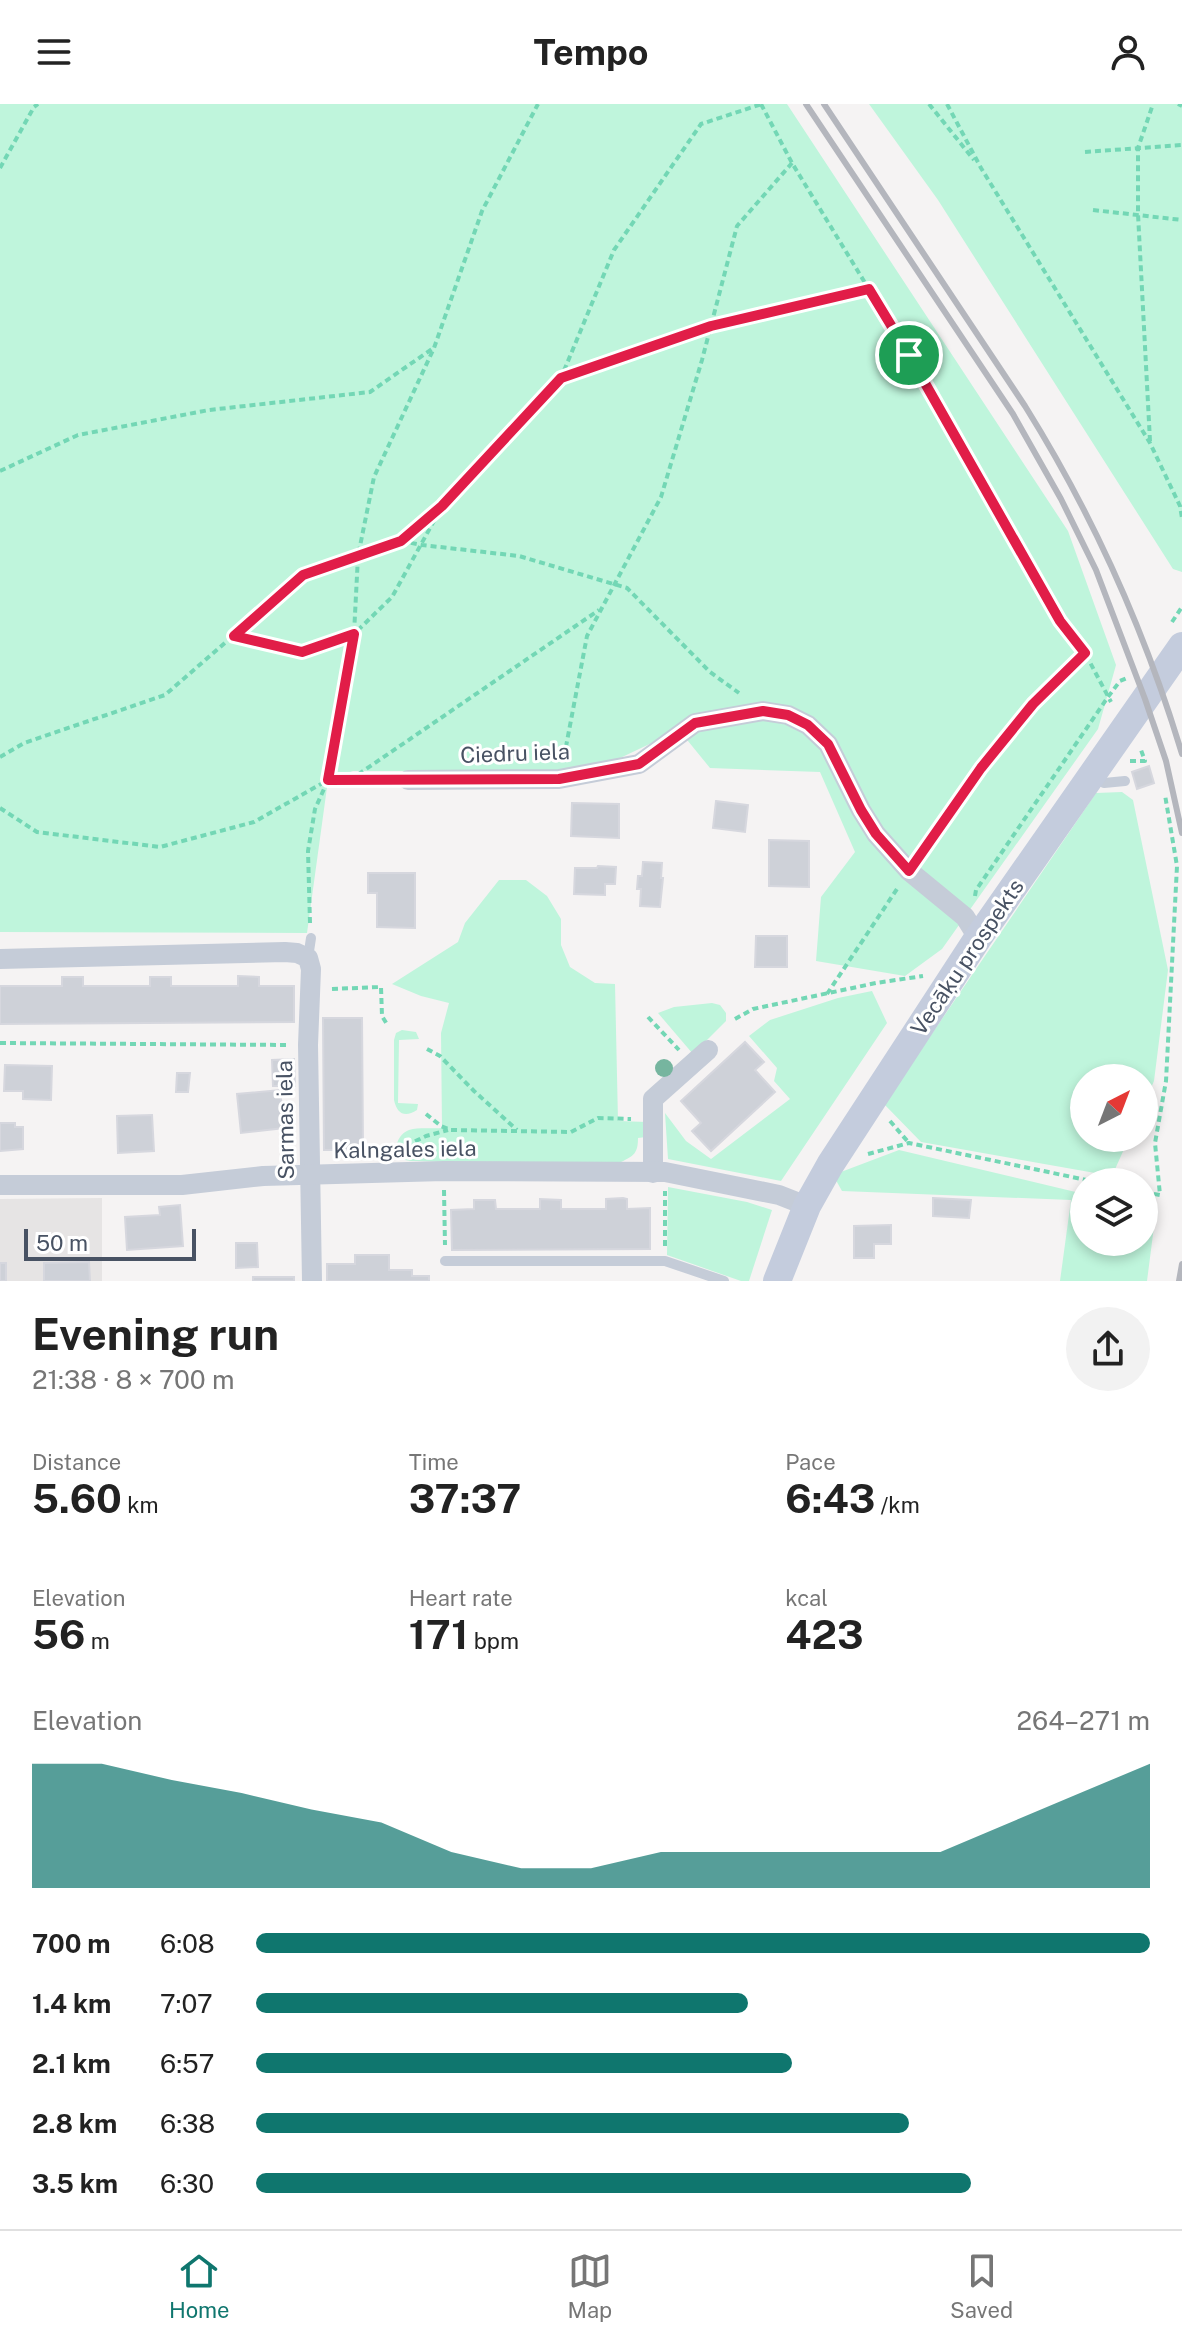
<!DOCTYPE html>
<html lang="en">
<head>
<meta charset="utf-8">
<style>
	:root { --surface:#fff; --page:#f2f2f2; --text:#222; --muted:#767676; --line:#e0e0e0; --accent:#0f766e }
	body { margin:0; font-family:"Public Sans",sans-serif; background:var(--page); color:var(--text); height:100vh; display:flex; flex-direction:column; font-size:30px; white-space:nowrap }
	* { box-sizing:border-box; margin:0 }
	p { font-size:26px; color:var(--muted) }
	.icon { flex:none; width:44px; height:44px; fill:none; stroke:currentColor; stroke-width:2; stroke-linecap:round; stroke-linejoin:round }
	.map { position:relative; height:1177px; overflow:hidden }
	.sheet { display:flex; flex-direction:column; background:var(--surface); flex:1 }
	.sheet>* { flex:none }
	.needle { width:52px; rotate:42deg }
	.buttons { position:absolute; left:1070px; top:960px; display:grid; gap:16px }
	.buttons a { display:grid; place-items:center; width:88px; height:88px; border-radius:50%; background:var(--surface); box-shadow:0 4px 12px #0003; font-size:40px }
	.scale { position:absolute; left:24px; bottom:20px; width:172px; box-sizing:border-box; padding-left:8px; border:4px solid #485263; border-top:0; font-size:22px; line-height:28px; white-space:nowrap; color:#485263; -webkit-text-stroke:6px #fff; paint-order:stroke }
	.pin { position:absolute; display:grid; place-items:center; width:68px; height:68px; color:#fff; margin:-34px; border:4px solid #fff; border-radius:50%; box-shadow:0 2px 8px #0007 }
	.round { display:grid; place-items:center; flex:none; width:84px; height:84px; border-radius:42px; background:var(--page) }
	.headline { display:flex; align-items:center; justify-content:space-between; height:136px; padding:0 32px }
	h1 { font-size:44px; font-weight:700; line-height:60px }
	.metrics { display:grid; grid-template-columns:repeat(3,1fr); gap:12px; height:136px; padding:8px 32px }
	.metrics div { display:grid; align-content:center }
	.metrics b { font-size:40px; font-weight:700 }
	.metrics small { font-size:22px; font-weight:400 }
	.metrics p { font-size:22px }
	.chart { height:224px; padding:16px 32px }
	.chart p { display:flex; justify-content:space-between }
	.chart svg { width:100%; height:144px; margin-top:8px; fill:var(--accent); opacity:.7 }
	ul { padding:0 32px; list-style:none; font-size:26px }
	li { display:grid; grid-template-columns:128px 96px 1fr; align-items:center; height:60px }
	li i { height:20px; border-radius:10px; background:var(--accent) }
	header { display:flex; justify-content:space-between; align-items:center; height:104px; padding:0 32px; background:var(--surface); font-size:36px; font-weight:700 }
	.tabs { display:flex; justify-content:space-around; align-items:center; height:112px; border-top:2px solid var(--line); background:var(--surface); font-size:22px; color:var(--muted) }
	.tabs a { display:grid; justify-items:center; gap:4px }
	.tabs .current { color:var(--accent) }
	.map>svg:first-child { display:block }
	.education { fill:#e6e4e4 }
	.green { fill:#bff5dc }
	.building { fill:#ced1d8; stroke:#d6d7de; stroke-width:2 }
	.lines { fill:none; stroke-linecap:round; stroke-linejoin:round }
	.path { stroke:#73d7b5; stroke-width:4; stroke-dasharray:6 4; stroke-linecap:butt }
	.service { stroke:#c5ccd8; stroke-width:10 }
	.minor { stroke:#c5ccd8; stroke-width:20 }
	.secondary { stroke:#c4ccdd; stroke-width:28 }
	.rail { stroke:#b4b6bd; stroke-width:6 }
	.tree { fill:#76b59f }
	.route-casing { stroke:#fff; stroke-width:16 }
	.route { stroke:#e11d48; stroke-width:10 }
	.labels { text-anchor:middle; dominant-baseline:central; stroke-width:6; stroke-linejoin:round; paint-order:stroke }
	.street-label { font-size:22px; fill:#485263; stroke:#fff }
</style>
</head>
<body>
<header><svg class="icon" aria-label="menu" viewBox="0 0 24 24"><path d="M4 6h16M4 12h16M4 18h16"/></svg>Tempo<svg class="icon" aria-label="person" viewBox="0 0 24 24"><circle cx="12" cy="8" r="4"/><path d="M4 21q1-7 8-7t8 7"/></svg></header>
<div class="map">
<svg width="1182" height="1177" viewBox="0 0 1182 1177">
	<rect width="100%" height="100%" fill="#f5f3f3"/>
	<!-- education -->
	<polygon class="education" points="102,1094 102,1177 0,1177 0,1095"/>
	<!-- green -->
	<g class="green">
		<polygon points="0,0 787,0 1068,427 1116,561 1098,625 942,845 905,872 816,857 821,793 855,748 820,668 710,664 679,626 618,655 561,667 353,667 328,676 307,829 0,828"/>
		<polygon points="869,0 1182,0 1182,468 1173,465 938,96"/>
		<polygon points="1122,688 1133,696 1168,866 1154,977 1144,1000 1144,974 1084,974 1084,1034 1129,1034 1112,1072 921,1038 884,1000 1096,689"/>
		<path d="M499,776H526L547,792L561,815V841L570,863L595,879L615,880L618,1017L647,1018L646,1033L638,1034C638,1049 634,1052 621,1058L529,1061L418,1057C413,1057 409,1057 405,1056C390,1050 397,1030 409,1026C419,1023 432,1025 442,1024L441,929L449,899L421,892L392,880L458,838L465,819Z"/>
		<polygon points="872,887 887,919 781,1077 668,1055 665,1009 686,1037 711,1055 790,995 774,977 777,964 749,932 770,916 838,894"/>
		<polygon points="712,899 720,901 726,909 726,917 693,950 658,909 674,903"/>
		<path d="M402,926L416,928L419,935L399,936L398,999L418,1000L417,1006C405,1014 397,1010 394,996V936L396,929Z"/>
		<polygon points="899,1046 1084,1090 1084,1138 1144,1138 1144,1104 1156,1107 1147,1177 1060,1177 1071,1096 842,1087 833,1071"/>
		<polygon points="668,1083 747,1098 772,1106 749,1177 741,1177 667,1151"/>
	</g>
	<!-- building -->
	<g class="building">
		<polygon points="1149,662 1154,679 1137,685 1132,668"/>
		<polygon points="716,697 748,701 745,728 713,724"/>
		<polygon points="572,699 619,700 619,734 571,732"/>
		<polygon points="769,736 809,737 809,783 769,782"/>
		<polygon points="643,758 662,759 661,774 663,774 660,803 640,802 641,785 637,785 638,772 642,772"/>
		<polygon points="598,762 616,763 615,780 605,780 605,791 574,790 575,764 597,764"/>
		<polygon points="368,769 415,769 415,824 377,823 377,789 368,789"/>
		<polygon points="756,832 787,832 787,863 755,863"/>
		<polygon points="238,872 259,873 259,882 294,882 294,918 0,920 0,882 62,882 62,873 83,873 83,882 150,882 150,873 171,873 171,882 238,882"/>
		<polygon points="323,914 362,914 363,1046 324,1046"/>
		<polygon points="745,938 764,958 755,966 775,988 711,1047 692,1027 701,1019 681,997"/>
		<polygon points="294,955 295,982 273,982 272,956"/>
		<polygon points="5,961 52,962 51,996 23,995 23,987 4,987"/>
		<polygon points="177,969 190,969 188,988 176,988"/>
		<polygon points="280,986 284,1024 241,1029 237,990"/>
		<polygon points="152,1011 154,1047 118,1049 117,1012"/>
		<polygon points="0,1019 15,1019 15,1023 23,1023 23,1045 0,1047"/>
		<polygon points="623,1094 627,1095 627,1105 650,1104 650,1145 452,1146 451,1106 474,1105 474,1096 495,1096 496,1105 540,1105 540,1095 561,1096 561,1105 606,1105 606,1095"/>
		<polygon points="933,1094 971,1096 969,1114 933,1112"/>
		<polygon points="180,1101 183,1142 127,1146 125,1113 160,1111 159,1103"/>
		<polygon points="891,1121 891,1140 874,1140 874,1154 854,1154 854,1122"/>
		<polygon points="236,1139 257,1139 258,1163 236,1164"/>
		<polygon points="355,1151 389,1151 389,1166 412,1166 412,1172 429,1172 429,1177 327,1177 327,1160 355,1160"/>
		<polygon points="89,1158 90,1177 44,1177 44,1159"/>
		<rect x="0" y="1159" width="6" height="18"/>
		<rect x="253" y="1173" width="41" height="4"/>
	</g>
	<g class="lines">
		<!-- path -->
		<g class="path">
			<polyline points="761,0 792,59 909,251 1060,517 1085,549 1111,598"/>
			<polyline points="929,0 974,56"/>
			<polyline points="947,0 981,64 1150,339 1180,402 1182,414"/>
			<polyline points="1178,0 1182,2"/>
			<polyline points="1085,48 1182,41"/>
			<polyline points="0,64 34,3 38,0"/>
			<polyline points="1093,106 1182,116"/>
			<polyline points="561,274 711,222 869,185"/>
			<polyline points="1150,337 1138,110 1138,44 1153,0"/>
			<polyline points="0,367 78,331 209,306 370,288 432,245"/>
			<polyline points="401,437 422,441 519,452 627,484 710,568 739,589"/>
			<polyline points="1172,518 1182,503"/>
			<polyline points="234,532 302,548 354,530 392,493 440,406"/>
			<polyline points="0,653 24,639 165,591 303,471 401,437 442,402 561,274 614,146 701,20 762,0"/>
			<polyline points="564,653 587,532 661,393 702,256 737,122 792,59"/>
			<polyline points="1130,657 1145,657 1141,646"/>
			<polyline points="350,676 599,506"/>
			<polyline points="0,704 37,728 160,743 254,718 328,676 354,530 358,452 374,373 434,244 482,107 538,0"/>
			<polyline points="922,749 981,664 1033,600 1085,549"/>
			<polyline points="975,792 976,786 1108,593 1120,577 1127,574"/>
			<polyline points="310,819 308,747 315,705 328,676 388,676"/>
			<polyline points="332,885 381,883 382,912 388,922"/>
			<polyline points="827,890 899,782"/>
			<polyline points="648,913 679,946"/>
			<polyline points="735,915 753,905 876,879 923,872"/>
			<polyline points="0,939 290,941"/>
			<polyline points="427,945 440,952 474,987 517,1026"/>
			<polyline points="426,1010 441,1022 451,1026 571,1028 598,1014 631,1015"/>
			<polyline points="890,1017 909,1039"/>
			<polyline points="397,1046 426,1032 448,1026"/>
			<polyline points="868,1050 909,1039 1096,1078"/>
			<polyline points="444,1086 445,1141"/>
			<polyline points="1144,1088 1160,1091 1155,1039 1166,977 1177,762 1165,691"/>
			<polyline points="665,1142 665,1087"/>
		</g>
		<!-- service -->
		<g class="service">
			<polyline points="1093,672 1104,679 1125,677"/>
			<polyline points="308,854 311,834"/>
			<polyline points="445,1157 665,1157 724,1177"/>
		</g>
		<!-- minor -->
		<g class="minor">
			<polyline points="408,676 559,675 639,660 695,619 763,607 788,611 808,621 828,640 861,706 876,730 909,767 965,813 978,834"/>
			<polyline points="0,855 285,848 297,849 308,854 311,865 308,941 312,1177"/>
			<polyline points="653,1069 653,995 708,946"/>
			<polyline points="0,1081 182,1081 263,1072 444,1067 665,1068 779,1091 807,1102"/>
		</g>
		<!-- secondary -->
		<polyline class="secondary" points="777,1177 807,1102 830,1061 978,834 1182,542"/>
		<!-- rail -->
		<g class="rail">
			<polyline points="806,0 1013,310 1061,395 1096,466 1145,595 1166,657 1182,729"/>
			<path d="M824,0L1025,302C1093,411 1145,527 1182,650"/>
			<polyline points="1179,1177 1182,1160"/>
		</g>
	</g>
	<!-- trees -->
	<circle class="tree" cx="664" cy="964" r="9"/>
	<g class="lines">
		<!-- route casing -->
		<g class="route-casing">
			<polygon id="route" points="869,185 909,251 1060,517 1085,549 1033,600 981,664 909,767 876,730 861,706 828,640 808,621 788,611 763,607 695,619 639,660 559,675 328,676 354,530 302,548 234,532 303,471 401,437 442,402 561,274 711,222"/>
		</g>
		<!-- route -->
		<use href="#route" class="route"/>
	</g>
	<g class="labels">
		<!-- street labels -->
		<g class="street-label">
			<text transform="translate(515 649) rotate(-2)">Ciedru iela</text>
			<text transform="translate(967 853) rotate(-56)">Vecāķu prospekts</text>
			<text transform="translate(285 1016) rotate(-91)">Sarmas iela</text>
			<text transform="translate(405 1045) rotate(-1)">Kalngales iela</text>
		</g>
	</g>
</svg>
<div class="buttons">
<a><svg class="needle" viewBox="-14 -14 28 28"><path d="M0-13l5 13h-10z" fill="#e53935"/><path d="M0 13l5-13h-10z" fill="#767676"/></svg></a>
<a><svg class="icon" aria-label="layers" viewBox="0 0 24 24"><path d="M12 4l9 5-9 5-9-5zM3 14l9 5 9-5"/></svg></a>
</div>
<div class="scale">50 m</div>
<div class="pin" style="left:909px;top:251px;background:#1e9e55"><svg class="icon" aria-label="arrive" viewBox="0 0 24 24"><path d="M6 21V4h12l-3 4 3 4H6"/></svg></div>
</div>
<section class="sheet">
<div class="headline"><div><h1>Evening run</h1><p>21:38 · 8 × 700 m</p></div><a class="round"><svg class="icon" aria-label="share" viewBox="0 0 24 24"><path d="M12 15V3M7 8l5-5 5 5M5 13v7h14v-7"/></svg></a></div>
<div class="metrics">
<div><p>Distance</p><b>5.60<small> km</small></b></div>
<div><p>Time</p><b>37:37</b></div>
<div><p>Pace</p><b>6:43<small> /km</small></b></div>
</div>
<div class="metrics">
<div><p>Elevation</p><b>56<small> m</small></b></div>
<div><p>Heart rate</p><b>171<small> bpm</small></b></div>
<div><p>kcal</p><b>423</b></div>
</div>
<div class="chart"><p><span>Elevation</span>264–271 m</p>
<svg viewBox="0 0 160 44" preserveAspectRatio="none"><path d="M0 44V6L10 6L20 11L30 15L40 20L50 24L60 33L70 38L80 38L90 33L100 33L110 33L120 33L130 33L140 24L150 15L160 6V44z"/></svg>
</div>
<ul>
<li><b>700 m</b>6:08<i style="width:100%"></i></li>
<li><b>1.4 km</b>7:07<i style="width:55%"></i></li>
<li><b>2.1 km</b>6:57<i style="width:60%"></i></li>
<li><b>2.8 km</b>6:38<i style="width:73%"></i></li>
<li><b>3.5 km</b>6:30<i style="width:80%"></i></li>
</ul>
</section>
<nav class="tabs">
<a class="current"><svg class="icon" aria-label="home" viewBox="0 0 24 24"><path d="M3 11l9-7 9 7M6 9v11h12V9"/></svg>Home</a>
<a><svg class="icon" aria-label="map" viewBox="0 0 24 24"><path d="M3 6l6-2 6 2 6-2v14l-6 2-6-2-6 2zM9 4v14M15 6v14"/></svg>Map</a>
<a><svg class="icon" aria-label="saved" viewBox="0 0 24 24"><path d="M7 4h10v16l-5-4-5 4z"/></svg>Saved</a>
</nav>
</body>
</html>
